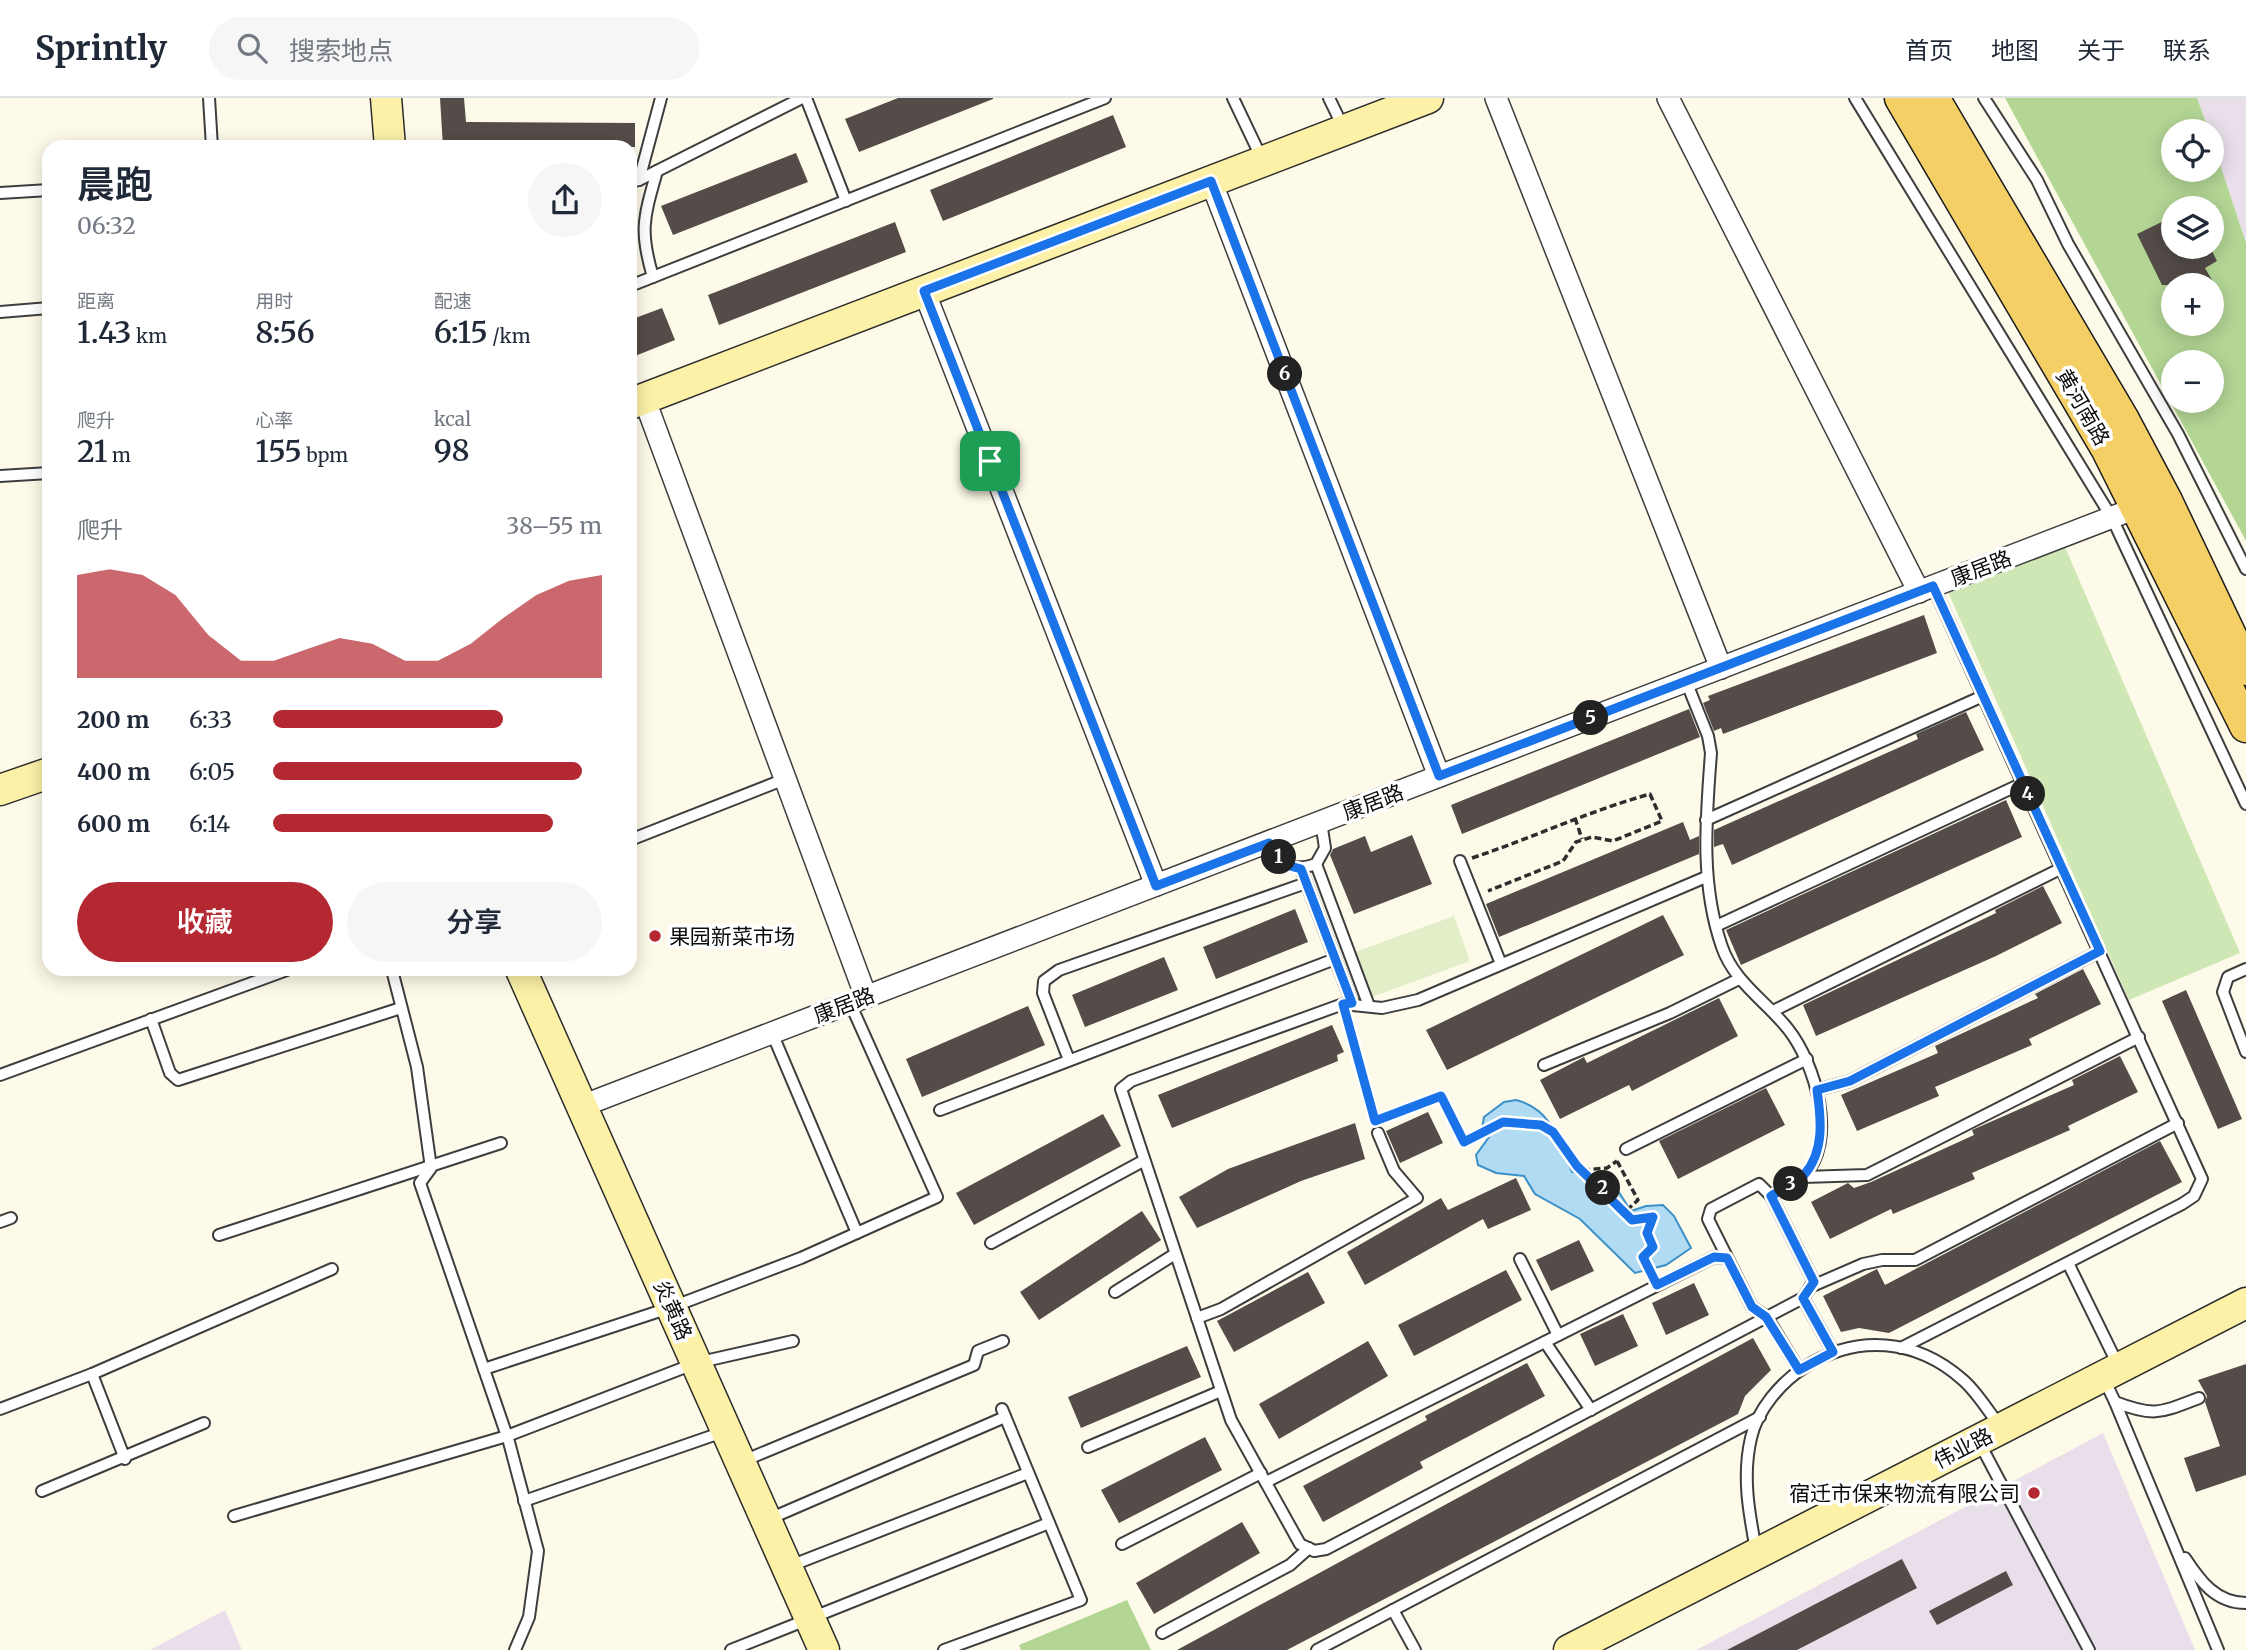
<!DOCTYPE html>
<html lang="zh">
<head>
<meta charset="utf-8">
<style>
	:root { --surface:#fff; --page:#f6f6f7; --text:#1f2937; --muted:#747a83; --line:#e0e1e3; --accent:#b42931 }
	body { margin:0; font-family:Merriweather,"Noto Sans SC",serif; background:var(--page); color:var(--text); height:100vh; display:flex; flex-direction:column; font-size:26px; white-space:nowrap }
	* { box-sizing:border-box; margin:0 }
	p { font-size:23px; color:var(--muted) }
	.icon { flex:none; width:38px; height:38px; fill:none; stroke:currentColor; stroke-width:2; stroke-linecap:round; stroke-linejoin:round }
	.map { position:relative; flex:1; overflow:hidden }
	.sheet { position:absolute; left:42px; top:42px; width:595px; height:836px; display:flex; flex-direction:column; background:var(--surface); border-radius:21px; box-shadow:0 4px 18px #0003 }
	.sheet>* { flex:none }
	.controls { position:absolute; left:2161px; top:21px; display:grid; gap:14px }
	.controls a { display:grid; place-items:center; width:63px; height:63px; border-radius:50%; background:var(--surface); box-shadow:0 4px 18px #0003; font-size:35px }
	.pin { position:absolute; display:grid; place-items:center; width:60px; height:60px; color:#fff; margin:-30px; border-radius:14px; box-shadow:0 4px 10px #0006 }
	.km { position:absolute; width:35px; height:35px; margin:-18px; border-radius:50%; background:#222; color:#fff; font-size:19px; line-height:35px; text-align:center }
	.round { display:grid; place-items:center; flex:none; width:74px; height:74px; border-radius:37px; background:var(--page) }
	.summary { display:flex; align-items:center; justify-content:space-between; height:119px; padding:0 35px }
	h1 { font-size:38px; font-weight:600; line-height:52px }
	.metrics { display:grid; grid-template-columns:repeat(3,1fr); gap:10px; height:119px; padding:7px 35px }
	.metrics div { display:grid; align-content:center }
	.metrics b { font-size:30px; font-weight:600 }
	.metrics small { font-size:19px; font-weight:400 }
	.metrics p { font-size:19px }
	.chart { height:196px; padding:14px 35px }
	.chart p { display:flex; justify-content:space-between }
	.chart svg { width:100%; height:126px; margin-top:7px; fill:var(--accent); opacity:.7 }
	.action { display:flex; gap:14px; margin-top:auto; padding:14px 35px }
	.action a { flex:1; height:80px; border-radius:42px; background:var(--accent); color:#fff; font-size:28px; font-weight:600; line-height:80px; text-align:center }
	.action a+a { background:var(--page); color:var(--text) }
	ul { padding:0 35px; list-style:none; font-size:23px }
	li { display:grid; grid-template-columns:112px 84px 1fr; align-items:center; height:52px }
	li i { height:18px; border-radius:9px; background:var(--accent) }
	header { display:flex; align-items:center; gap:42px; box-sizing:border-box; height:98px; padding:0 35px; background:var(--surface); border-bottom:2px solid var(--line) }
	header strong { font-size:33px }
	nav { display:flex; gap:38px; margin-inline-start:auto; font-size:24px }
	.search { width:490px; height:63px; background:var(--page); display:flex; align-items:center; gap:18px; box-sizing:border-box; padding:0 24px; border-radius:38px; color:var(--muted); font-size:26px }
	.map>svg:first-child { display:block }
	.industrial { fill:#e8dfea }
	.green { fill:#cfe6b5 }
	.forest { fill:#b3d695; fill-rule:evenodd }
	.pitch { fill:#e1eec7 }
	.water { fill:#b0dbf3; stroke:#3b90c7; stroke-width:2 }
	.building { fill:#534c48 }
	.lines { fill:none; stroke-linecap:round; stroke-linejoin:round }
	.lane-casing { stroke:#3e3e3e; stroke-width:14 }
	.street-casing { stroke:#3e3e3e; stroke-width:24 }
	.secondary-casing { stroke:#2d2d2d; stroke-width:33 }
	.primary-casing { stroke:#1c1c1c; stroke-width:35 }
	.path { stroke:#2d2d2d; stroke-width:3.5; stroke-dasharray:7 3.5; stroke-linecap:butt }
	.lane { stroke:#fff; stroke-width:10 }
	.street { stroke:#fff; stroke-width:21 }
	.secondary { stroke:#fcf1a7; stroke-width:30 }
	.primary { stroke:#f3cf65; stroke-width:32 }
	.route-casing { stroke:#fff; stroke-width:14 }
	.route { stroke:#1a73e8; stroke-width:9 }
	.poi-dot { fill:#b42931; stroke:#fff; stroke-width:2.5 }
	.labels { text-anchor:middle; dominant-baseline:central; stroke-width:7; stroke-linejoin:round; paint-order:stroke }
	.street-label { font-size:21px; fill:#0b0b0b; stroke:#fff }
	.poi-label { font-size:21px; fill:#0b0b0b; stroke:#fff; text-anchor:start }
</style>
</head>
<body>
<header>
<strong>Sprintly</strong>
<div class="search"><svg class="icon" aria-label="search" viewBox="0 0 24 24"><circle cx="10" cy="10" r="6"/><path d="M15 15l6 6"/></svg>搜索地点</div>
<nav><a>首页</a><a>地图</a><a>关于</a><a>联系</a></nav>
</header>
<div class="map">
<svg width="2246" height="1552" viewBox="0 0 2246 1552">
	<rect width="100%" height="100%" fill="#fefae9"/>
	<!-- industrial -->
	<g class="industrial">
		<polygon points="2197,0 2246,0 2246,145 2212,42 2212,33 2209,33"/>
		<polygon points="2103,1335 2195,1552 1696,1552 1757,1520"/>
		<polygon points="225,1512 242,1552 150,1552"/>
	</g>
	<!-- green -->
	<polygon class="green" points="2065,449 2240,855 2129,902 1948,494"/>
	<!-- forest -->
	<g class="forest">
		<path d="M2005,0H2197L2209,33H2174V72H2212V42L2246,145V443ZM2174,110H2212V149H2174ZM2174,187H2212V226H2174ZM2174,264H2212V303H2174Z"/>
		<polygon points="1127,1502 1151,1552 1021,1552 1019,1547"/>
	</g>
	<!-- pitch -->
	<polygon class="pitch" points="1454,818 1470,863 1372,899 1355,854"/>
	<!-- water -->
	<path class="water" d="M1516,1002C1552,1011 1559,1043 1572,1074L1611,1082L1631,1113L1646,1108L1663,1107L1674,1118L1691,1150L1666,1167L1635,1175L1580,1121L1535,1096L1524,1078L1496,1075L1478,1067L1476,1057L1489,1039L1482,1030L1484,1019L1504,1004Z"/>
	<!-- building -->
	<g class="building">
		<polygon points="440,0 464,0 466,24 635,25 635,49 443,49"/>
		<polygon points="898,0 993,0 993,1 859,54 845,21"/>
		<polygon points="1113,17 1126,49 943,123 930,92"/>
		<polygon points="796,55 808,84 673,137 661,108"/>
		<polygon points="2174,118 2174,149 2210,149 2217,163 2205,170 2215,187 2162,187 2137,136"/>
		<polygon points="895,124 906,154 719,227 708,197"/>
		<polygon points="662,210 675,242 630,260 630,222"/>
		<polygon points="1924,517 1937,555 1723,636 1721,630 1714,633 1703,605 1710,602 1708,598"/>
		<polygon points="1689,611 1700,639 1462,736 1451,707"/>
		<polygon points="1966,614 1984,652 1732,767 1723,746 1714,749 1714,732 1918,641 1916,636"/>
		<polygon points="2006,702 2022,739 1741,867 1726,832"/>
		<polygon points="1683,724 1690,742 1699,738 1699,756 1499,839 1486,806"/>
		<polygon points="1412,737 1432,786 1354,816 1330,757 1333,751 1365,738 1371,754"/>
		<polygon points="2043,788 2062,825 1996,858 1816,938 1803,907 1996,815 1995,812"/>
		<polygon points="1295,811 1308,844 1216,881 1203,849"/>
		<polygon points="1663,817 1684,857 1447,972 1426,932"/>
		<polygon points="1164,859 1178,892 1085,929 1072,897"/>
		<polygon points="2083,871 2101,906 2029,941 2032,947 1935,989 1939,998 1857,1033 1841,997 1938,955 1935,948 2038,900 2035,896"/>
		<polygon points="2186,892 2242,1021 2218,1031 2162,903"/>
		<polygon points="1719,900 1738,938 1632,993 1629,987 1560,1021 1540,982 1584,959 1587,965"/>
		<polygon points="1028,908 1045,947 922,999 906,961"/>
		<polygon points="1332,927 1344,954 1337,957 1338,963 1172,1030 1158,997"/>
		<polygon points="2120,958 2138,994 2068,1028 2070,1032 1972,1075 1975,1081 1893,1116 1891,1111 1830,1141 1811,1104 1848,1085 1854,1090 1871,1084 1974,1037 1972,1032 2074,987 2072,982"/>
		<polygon points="1766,990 1785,1027 1678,1081 1659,1043"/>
		<polygon points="1428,1014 1443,1045 1400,1065 1386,1033"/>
		<polygon points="1103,1016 1121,1048 974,1127 956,1095"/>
		<polygon points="1355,1025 1365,1061 1301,1083 1197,1130 1179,1099 1228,1071"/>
		<polygon points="2160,1043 2182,1084 1889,1235 1859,1230 1841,1234 1823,1198 1877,1171 1885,1187"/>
		<polygon points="1516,1080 1531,1112 1488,1131 1483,1121 1365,1187 1347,1154 1441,1100 1448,1112"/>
		<polygon points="1142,1113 1161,1142 1039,1222 1020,1194"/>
		<polygon points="1579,1142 1594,1173 1551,1193 1536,1162"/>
		<polygon points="1506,1172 1522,1202 1414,1258 1398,1227"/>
		<polygon points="1308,1174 1325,1205 1234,1254 1217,1223"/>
		<polygon points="1694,1185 1709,1217 1666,1237 1652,1205"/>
		<polygon points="1623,1216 1638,1248 1595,1268 1580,1236"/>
		<polygon points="1753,1240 1771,1272 1745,1298 1738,1316 1287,1552 1177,1552"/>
		<polygon points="1368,1243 1388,1278 1279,1341 1259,1306"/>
		<polygon points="1187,1248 1201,1279 1081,1330 1068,1299"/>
		<polygon points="1527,1265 1545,1298 1420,1364 1423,1370 1323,1424 1303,1388 1427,1322 1425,1318"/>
		<polygon points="2246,1266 2246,1377 2196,1394 2184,1360 2220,1348 2205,1304 2207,1298 2198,1282"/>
		<polygon points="1205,1339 1222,1372 1119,1425 1101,1392"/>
		<polygon points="1242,1424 1260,1455 1154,1516 1136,1485"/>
		<polygon points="1902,1461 1917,1490 1797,1552 1727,1552"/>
		<polygon points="2006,1473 2013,1487 1937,1527 1929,1513"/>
	</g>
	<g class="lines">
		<!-- lane casing -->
		<g class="lane-casing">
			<g id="lane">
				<polyline points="209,0 212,49"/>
				<polyline points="806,0 846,103"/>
				<polyline points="1233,0 1262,61"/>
				<polyline points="1329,0 1343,29"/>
				<polyline points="1855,0 2112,420 2246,706"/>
				<polyline points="1984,0 2037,82 2068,146 2178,336 2246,471"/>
				<polyline points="639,82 661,0"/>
				<polyline points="630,84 639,82 802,0"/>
				<polyline points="0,95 49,92"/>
				<path d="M653,179C639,132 644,119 657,73"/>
				<polyline points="630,188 1105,0"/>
				<polyline points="0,214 49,210"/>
				<polyline points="0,378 49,375"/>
				<path d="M1686,583L1708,638L1711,655C1706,721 1700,786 1722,849C1734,884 1766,903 1788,931C1815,965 1839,1043 1803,1079C1795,1087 1781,1092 1771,1098L1814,1184L1803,1200L1326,1451L1314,1453L1300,1446L1231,1322L1121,991L1131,983L1343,906L1382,910L1418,902L1706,779"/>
				<polyline points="1706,722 1983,598"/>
				<polyline points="630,742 785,681"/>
				<path d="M1270,745C1283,766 1291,775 1316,766L1325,750L1321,724"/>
				<polyline points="1460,763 1501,866"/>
				<polyline points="1316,766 1369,908"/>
				<polyline points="1301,771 1352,905"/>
				<polyline points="1716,828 2023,685"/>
				<polyline points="2246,871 2228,879 2223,894 2246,954"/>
				<polyline points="392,872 417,969 431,1070 420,1085 509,1344 538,1453 529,1519 515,1552"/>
				<polyline points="1773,913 2062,770"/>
				<polyline points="151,921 170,975 178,982 401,910"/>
				<polyline points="772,935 857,1135"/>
				<polyline points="1069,962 1043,895 1044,883 1059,872 1306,785"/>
				<polyline points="1544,967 1670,915 1739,881"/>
				<polyline points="0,977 287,872"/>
				<polyline points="1817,992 1850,983 2100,853"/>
				<polyline points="940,1012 1335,861"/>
				<polyline points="1626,1051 1807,961"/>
				<polyline points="1803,1079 1867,1077 2139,939"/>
				<polyline points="1771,1098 1759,1086 1711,1111 1708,1121 1752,1209 1767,1219 1799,1272"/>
				<polyline points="0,1124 11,1120"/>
				<polyline points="219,1137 501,1045"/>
				<polyline points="991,1145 1143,1063"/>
				<polyline points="1520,1161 1558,1237"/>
				<polyline points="2068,1165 2119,1269"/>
				<polyline points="1810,1189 1863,1166 1882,1162 1915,1162 2178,1025"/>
				<polyline points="1115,1194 1175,1156"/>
				<polyline points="1803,1200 1833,1254"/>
				<polyline points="1197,1220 1221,1211 1417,1100 1394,1073 1378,1035"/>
				<polyline points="1545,1244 1591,1312"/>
				<polyline points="1901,1250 2182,1106 2194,1098 2202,1081 1933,488"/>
				<polyline points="484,1271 672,1209 801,1160 937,1099 850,905"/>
				<polyline points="92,1276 125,1361"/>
				<path d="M2104,1281L2115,1304C2154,1319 2160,1315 2199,1300"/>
				<polyline points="2115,1304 2218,1552"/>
				<polyline points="0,1311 92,1276 332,1171"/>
				<polyline points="1979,1344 2089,1552"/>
				<polyline points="1088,1349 1221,1293"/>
				<polyline points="743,1363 974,1267 978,1253 1003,1243"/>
				<polyline points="1266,1384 1714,1159 1727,1160"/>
				<polyline points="42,1393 204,1325"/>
				<polyline points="524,1403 723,1334"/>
				<polyline points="234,1418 507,1338 696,1265 793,1243"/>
				<polyline points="769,1421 1005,1319"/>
				<polyline points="1122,1446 1261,1375"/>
				<path d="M1756,1452C1749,1415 1742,1378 1751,1340C1757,1312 1781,1284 1805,1269C1856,1236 1916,1240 1963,1282C1977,1294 1988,1313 2000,1328"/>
				<path d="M2185,1460C2200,1483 2216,1505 2246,1505"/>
				<polyline points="790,1468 1028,1375"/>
				<polyline points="1393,1512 1415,1552"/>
				<polyline points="1162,1535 1290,1467 1309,1450"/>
				<polyline points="731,1552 1049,1425"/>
				<polyline points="944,1552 1081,1502 1002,1311"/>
				<polyline points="1317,1552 1760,1319"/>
			</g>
		</g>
		<!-- street casing -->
		<g class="street-casing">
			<g id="street">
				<polyline points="1496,0 1721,570"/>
				<polyline points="1668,0 1919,494"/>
				<polyline points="1211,83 1439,678"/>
				<polyline points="924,193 1156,787"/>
				<polyline points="644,300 866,899"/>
				<polyline points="582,1008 2149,405"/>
			</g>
		</g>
		<!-- secondary casing -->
		<g class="secondary-casing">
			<g id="secondary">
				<polyline points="386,0 390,49"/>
				<polyline points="630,306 1428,0"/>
				<polyline points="0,692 49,675"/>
				<polyline points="521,872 824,1552"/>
				<polyline points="1569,1552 2246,1205"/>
			</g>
		</g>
		<!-- primary casing -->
		<g class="primary-casing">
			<g id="primary">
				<polyline points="1901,0 2108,352 2246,628"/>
				<polyline points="1933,0 2123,322 2166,403 2246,571"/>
			</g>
		</g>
		<!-- path -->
		<g class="path">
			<polyline points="1575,720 1582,741"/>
			<path d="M1472,760C1532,740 1589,713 1650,696L1662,723L1613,743L1592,739L1576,744L1563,763L1488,793"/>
			<polyline points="1346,919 1375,1023"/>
			<polyline points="1381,1021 1441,997 1464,1044 1503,1024 1541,1026 1553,1034 1577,1068 1632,1122 1653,1119 1647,1135 1653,1149 1643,1159 1652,1176"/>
			<polyline points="1617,1063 1638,1102 1625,1114"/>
			<polyline points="1583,1072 1607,1070 1617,1063"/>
		</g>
		<!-- lane -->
		<use href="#lane" class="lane"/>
		<!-- street -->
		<use href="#street" class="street"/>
		<!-- secondary -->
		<use href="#secondary" class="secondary"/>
		<!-- primary -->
		<use href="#primary" class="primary"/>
	</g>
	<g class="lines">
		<!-- route casing -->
		<g class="route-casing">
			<path id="route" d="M1211,83L1439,678L1933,488L2100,853L1850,983L1817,992C1821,1020 1825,1053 1804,1077C1796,1086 1781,1092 1771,1098L1814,1184L1803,1200L1833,1254L1799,1272L1766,1219L1752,1209L1727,1160L1714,1159L1657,1187L1643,1159L1653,1149L1647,1135L1653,1119L1632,1122L1577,1068L1553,1034L1541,1027L1503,1024L1464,1044L1441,998L1375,1023L1343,906L1352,905L1301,771L1283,766L1269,745L1156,788L924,193Z"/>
		</g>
		<!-- route -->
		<use href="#route" class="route"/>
	</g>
	<!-- markers -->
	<g class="poi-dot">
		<circle cx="655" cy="838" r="7"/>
		<circle cx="2034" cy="1395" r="7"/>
	</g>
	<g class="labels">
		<!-- street labels -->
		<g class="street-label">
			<text transform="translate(2083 309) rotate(60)">黄河南路</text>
			<text transform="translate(1981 470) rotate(-21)">康居路</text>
			<text transform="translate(1373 704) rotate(-21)">康居路</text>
			<text transform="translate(844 907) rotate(-21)">康居路</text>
			<text transform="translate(673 1212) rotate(66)">炎黄路</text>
			<text transform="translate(1963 1350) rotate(-27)">伟业路</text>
		</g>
		<!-- poi labels -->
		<g class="poi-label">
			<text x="669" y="838">果园新菜市场</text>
			<text x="2020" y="1395" text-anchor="end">宿迁市保来物流有限公司</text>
		</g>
	</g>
</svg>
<div class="controls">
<a><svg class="icon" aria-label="locate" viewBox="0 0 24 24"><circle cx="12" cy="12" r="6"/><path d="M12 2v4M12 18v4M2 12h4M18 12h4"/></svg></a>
<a><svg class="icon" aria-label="layers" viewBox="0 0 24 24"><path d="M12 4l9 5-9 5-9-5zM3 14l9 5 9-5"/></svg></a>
<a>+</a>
<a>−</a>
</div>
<div class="pin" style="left:990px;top:363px;background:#1e9e55"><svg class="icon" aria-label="arrive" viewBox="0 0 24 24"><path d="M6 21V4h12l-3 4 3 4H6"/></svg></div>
<b class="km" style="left:1279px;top:759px">1</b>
<b class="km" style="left:1603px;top:1090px">2</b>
<b class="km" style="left:1791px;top:1086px">3</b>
<b class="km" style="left:2028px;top:696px">4</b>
<b class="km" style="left:1591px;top:620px">5</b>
<b class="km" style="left:1285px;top:276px">6</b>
<section class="sheet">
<div class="summary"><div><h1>晨跑</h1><p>06:32</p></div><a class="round"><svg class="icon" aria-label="share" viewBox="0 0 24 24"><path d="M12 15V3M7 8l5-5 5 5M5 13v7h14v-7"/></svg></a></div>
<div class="metrics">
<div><p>距离</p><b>1.43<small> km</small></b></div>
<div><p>用时</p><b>8:56</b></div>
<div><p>配速</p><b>6:15<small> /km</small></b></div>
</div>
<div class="metrics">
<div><p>爬升</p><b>21<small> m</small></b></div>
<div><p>心率</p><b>155<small> bpm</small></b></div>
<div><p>kcal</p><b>98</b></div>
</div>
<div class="chart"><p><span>爬升</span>38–55 m</p>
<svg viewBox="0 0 160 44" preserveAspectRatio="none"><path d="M0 44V8L10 6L20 8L30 15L40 29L50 38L60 38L70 34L80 30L90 32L100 38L110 38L120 32L130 23L140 15L150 10L160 8V44z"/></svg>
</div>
<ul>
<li><b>200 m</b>6:33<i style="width:70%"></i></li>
<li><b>400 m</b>6:05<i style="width:94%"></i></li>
<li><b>600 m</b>6:14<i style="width:85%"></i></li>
</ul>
<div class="action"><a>收藏</a><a>分享</a></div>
</section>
</div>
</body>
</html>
